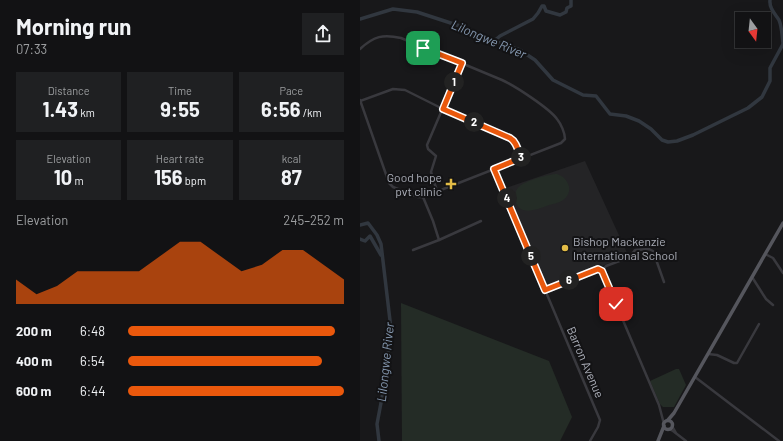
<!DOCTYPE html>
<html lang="en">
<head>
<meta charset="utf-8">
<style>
	:root { --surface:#121214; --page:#1f2022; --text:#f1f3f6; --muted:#9c9ea0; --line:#313234; --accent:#ea580c }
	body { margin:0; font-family:Barlow,sans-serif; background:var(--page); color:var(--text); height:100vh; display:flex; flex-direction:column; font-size:15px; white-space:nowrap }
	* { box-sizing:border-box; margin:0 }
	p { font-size:13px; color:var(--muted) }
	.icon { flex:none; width:22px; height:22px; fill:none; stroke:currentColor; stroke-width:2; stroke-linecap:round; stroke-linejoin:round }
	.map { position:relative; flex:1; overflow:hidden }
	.details { display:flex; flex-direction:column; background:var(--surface); width:360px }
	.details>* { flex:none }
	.needle { width:26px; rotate:165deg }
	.fabs { position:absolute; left:375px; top:12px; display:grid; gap:8px }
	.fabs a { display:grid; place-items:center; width:36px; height:36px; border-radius:0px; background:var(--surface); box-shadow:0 4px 16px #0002,0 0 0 1px var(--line); font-size:20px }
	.pin { position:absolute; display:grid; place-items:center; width:34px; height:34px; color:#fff; margin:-17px; border-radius:8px; box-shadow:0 2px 6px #0006 }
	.km { position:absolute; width:20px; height:20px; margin:-10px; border-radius:50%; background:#222; color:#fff; font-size:11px; line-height:20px; text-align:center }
	.round { display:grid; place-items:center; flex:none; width:42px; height:42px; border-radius:0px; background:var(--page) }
	.head { display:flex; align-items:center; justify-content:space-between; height:68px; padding:0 16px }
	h1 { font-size:22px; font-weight:700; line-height:30px }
	.stats { display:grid; grid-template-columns:repeat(3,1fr); gap:6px; height:68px; padding:4px 16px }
	.stats div { display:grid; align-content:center; border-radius:0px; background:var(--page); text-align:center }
	.stats b { font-size:20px; font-weight:700 }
	.stats small { font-size:11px; font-weight:400 }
	.stats p { font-size:11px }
	.chart { height:112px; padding:8px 16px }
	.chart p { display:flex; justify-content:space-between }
	.chart svg { width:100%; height:72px; margin-top:4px; fill:var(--accent); opacity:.7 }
	ul { padding:0 16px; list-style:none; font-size:13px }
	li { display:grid; grid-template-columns:64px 48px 1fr; align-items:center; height:30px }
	li i { height:10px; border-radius:5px; background:var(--accent) }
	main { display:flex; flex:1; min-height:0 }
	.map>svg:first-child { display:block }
	.built { fill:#242426 }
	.green { fill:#242c26 }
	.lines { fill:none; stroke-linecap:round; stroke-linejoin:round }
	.river { stroke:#31373f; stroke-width:3.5 }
	.minor { stroke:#39393e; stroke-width:2.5 }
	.major { stroke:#55565d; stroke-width:3.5 }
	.route-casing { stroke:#fff; stroke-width:8 }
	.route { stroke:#ea580c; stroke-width:5 }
	.poi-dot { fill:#e3bc46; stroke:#131315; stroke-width:1.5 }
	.labels { text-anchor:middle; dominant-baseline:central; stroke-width:4; stroke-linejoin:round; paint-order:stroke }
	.poi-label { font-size:12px; fill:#abaeb8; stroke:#131315; text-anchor:end }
	.street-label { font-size:12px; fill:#abaeb8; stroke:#131315 }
	.water-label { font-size:13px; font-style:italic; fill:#8598b0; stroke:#131315 }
</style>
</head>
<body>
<main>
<section class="details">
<div class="head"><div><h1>Morning run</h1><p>07:33</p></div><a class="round"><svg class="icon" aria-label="share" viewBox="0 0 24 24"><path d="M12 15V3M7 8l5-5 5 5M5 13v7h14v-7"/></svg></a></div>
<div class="stats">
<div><p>Distance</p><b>1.43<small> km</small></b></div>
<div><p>Time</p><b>9:55</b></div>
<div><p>Pace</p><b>6:56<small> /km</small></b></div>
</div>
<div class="stats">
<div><p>Elevation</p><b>10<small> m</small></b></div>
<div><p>Heart rate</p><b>156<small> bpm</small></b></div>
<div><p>kcal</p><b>87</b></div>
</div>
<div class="chart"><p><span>Elevation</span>245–252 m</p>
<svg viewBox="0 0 160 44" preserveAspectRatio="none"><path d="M0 44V29L10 38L20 33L30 24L40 24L50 24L60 24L70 15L80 6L90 6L100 15L110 24L120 20L130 11L140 11L150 20L160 29V44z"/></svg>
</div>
<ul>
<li><b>200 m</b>6:48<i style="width:96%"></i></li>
<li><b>400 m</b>6:54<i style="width:90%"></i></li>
<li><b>600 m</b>6:44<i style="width:100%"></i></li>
</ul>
</section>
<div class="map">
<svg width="423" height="441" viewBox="0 0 423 441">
	<rect width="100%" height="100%" fill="#18181a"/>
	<!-- built -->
	<polygon class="built" points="225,161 268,255 242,266 241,264 187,286 146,188"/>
	<!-- green -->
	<g class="green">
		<path d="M197,174C208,177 215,192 203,200C199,203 193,204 189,205C176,210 156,218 155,196C156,192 156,189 159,187C164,181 189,174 197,174Z"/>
		<polygon points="41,303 189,361 212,417 200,441 42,441"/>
		<polygon points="316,369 319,369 326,385 314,407 303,407 300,404 290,381"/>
	</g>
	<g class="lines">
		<!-- river -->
		<g class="river">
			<path d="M410,0C409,8 415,14 419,20C422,27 422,36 423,43"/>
			<polyline points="0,19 33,9 57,12 106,28 134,41 160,50 175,60 193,80 223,95 236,96 250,114 266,116 279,121 291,129 302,140 308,142 317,141 333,135 388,108 402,97 410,81 410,68 423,44"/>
			<polyline points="134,41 140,36 173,19 178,13 182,6 184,6 186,11 200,15 206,12 207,8 211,6 211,0"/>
			<polyline points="0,225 8,223 17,235 21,244 31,329 24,387 17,424 19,441"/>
			<polyline points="0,239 5,241 10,236 21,255"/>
		</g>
		<!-- minor -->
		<g class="minor">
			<path d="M0,49C14,36 23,34 41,38L142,80C155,86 189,108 197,119C201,124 205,133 205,139L201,143L63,197H58L33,187L29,183L0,100"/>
			<polyline points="0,101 33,89 45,90 83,109 150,138 154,141 161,158"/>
			<polyline points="134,169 240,420 238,427 230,441"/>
			<polyline points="77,191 71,172 76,156 68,149 67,145 102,63"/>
			<polyline points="79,240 121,221"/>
			<polyline points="53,250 79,240 73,221 63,197"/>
			<polyline points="405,254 413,258 423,273"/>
			<polyline points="242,271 246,266 270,257 275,250 289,249 293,251 304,282"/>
			<polyline points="392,277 406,299 413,305"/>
			<polyline points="185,290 236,269 242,271 299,405 304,424"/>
			<polyline points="348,354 357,355 374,363 377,363 399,324"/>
			<polyline points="335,377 419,441"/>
			<polyline points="312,426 316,433"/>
			<polyline points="309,429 313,431 326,441"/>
		</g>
		<!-- major -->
		<g class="major">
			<polyline points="308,420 314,413 423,223"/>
			<circle cx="308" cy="425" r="4.5"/>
			<polyline points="298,441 304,426"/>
		</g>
	</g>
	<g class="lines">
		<!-- route casing -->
		<g class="route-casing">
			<path id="route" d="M63,48L102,63L83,109L150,138C157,142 158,151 161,158L134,169L185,290L238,269L242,271L256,304"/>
		</g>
		<!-- route -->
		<use href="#route" class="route"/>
	</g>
	<!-- markers -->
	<g class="poi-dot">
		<path d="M89 178h4v4h4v4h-4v4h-4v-4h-4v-4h4z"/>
		<circle cx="205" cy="248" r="4"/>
	</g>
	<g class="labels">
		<!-- poi labels -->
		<g class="poi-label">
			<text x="82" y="177">Good hope<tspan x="82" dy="14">pvt clinic</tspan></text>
			<text x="213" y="241" text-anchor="start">Bishop Mackenzie<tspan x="213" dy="14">International School</tspan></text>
		</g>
		<!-- street labels -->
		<g class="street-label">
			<text transform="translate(226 362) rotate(67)">Barron Avenue</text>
		</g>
		<!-- water labels -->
		<g class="water-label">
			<text transform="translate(129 39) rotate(23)">Lilongwe River</text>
			<text transform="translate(25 362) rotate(-84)">Lilongwe River</text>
		</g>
	</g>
</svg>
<div class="fabs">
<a><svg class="needle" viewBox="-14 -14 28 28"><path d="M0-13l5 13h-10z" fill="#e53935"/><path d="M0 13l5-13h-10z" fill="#9c9ea0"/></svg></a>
</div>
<div class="pin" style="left:63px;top:48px;background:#1e9e55"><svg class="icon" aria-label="arrive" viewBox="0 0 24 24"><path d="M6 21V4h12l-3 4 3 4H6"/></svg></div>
<div class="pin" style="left:256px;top:304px;background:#d93025"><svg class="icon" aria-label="check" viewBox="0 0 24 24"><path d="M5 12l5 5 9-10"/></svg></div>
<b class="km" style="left:94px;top:82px">1</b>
<b class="km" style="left:114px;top:122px">2</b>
<b class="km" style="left:161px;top:157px">3</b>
<b class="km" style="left:147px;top:198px">4</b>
<b class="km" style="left:171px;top:256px">5</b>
<b class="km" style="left:209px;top:280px">6</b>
</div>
</main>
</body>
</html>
